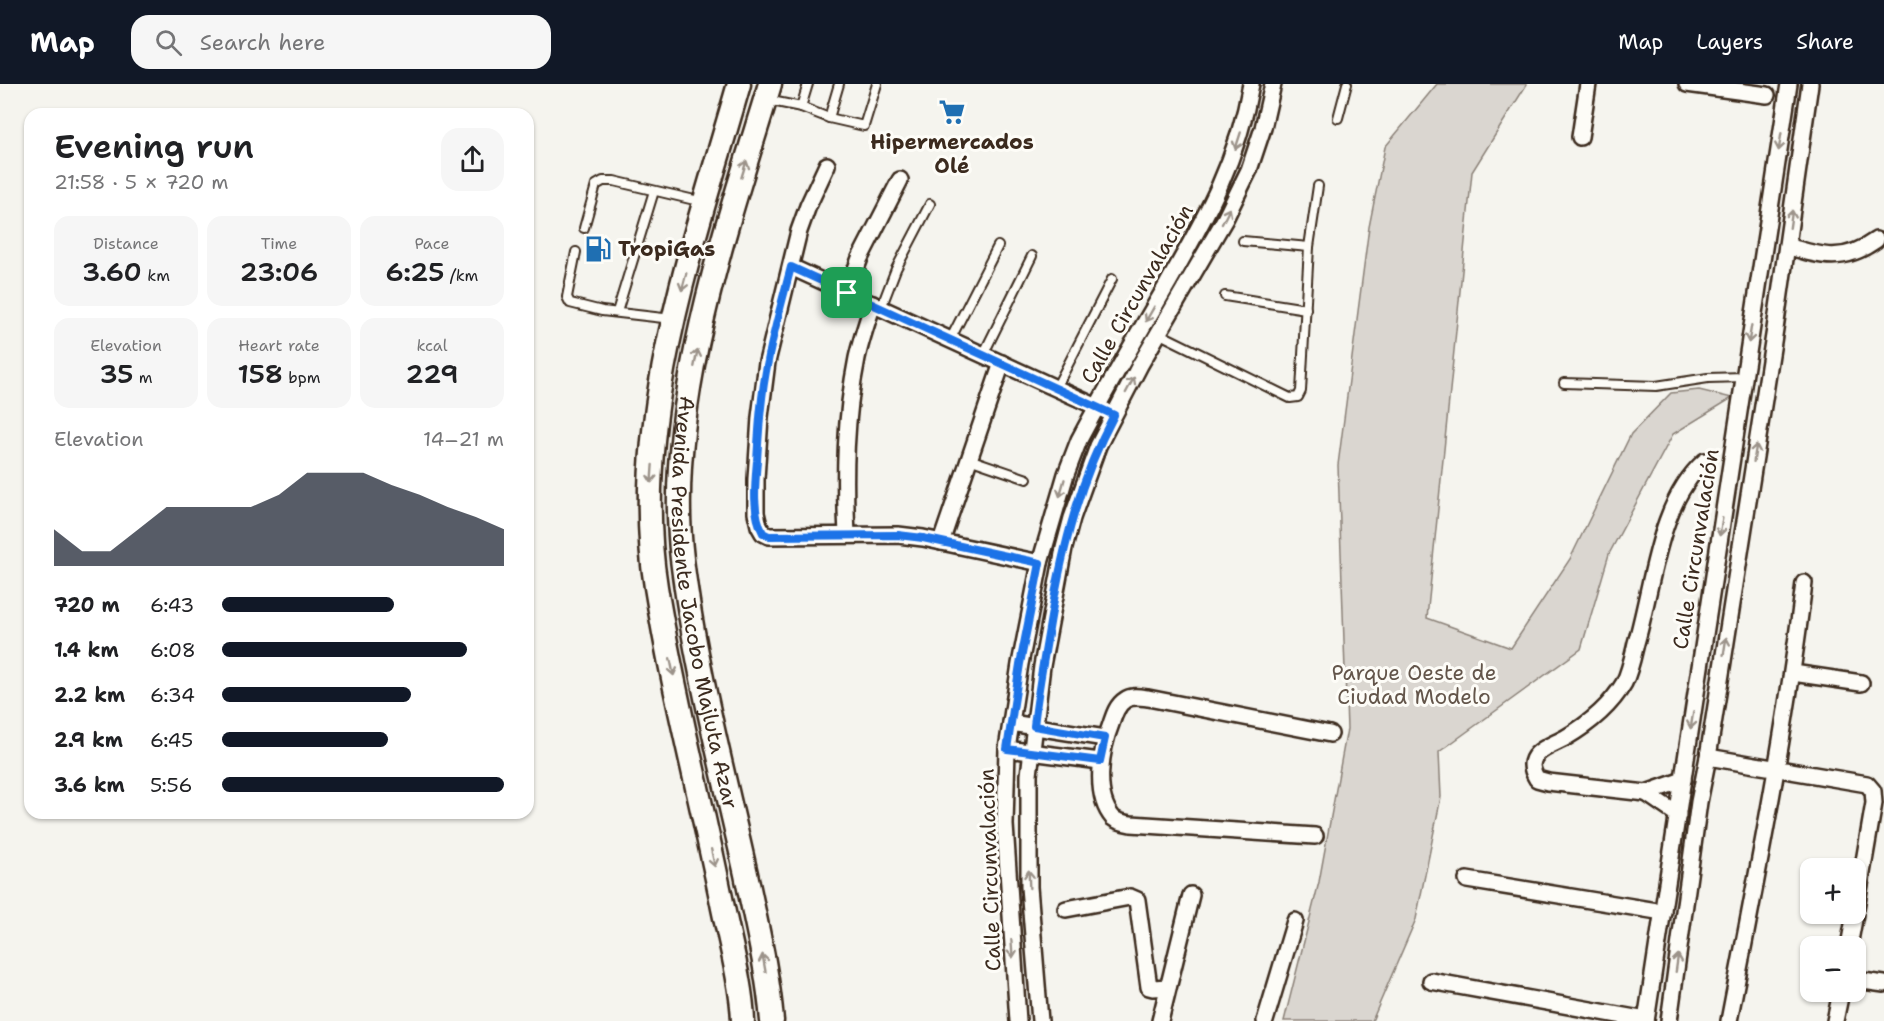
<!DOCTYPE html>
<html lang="en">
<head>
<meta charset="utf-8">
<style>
	:root { --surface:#fff; --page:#f6f6f6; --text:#202124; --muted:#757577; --accent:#111827 }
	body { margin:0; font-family:"Shantell Sans",sans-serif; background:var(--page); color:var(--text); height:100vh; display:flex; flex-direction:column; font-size:22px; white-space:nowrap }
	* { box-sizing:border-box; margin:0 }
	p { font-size:20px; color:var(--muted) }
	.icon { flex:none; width:33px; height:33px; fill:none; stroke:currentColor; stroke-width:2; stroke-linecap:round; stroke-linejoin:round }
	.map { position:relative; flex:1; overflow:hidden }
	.side { position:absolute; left:24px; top:24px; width:510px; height:711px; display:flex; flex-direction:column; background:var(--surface); border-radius:18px; box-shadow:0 2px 4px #0004 }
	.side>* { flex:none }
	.tools { position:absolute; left:1800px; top:774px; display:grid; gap:12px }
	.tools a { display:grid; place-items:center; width:66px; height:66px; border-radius:12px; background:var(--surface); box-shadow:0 2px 4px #0004; font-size:30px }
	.pin { position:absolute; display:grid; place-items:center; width:51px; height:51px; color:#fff; margin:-26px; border-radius:12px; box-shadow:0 3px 9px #0006 }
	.round { display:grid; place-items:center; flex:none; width:63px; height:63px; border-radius:18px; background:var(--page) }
	.headline { display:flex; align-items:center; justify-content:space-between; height:102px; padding:0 30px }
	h1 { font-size:33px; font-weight:600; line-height:45px }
	.metrics { display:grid; grid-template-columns:repeat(3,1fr); gap:9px; height:102px; padding:6px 30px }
	.metrics div { display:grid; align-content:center; border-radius:15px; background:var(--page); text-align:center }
	.metrics b { font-size:26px; font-weight:600 }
	.metrics small { font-size:16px; font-weight:400 }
	.metrics p { font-size:16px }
	.chart { height:168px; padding:12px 30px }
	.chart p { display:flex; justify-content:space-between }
	.chart svg { width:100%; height:108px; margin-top:6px; fill:var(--accent); opacity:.7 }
	ul { padding:0 30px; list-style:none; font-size:20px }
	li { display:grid; grid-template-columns:96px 72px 1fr; align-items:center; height:45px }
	li i { height:15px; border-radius:8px; background:var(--accent) }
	header { display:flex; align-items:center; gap:36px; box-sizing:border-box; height:84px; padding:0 30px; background:var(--accent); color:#fff }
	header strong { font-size:28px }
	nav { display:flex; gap:33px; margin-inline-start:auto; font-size:21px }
	.search { width:420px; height:54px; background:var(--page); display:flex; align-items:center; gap:15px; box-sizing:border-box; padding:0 21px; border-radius:18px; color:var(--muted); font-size:22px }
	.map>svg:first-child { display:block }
	.green { fill:#dad6d0; stroke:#8a8077; stroke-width:1.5 }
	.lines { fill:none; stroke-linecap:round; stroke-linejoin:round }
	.service-casing { stroke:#3b2a1e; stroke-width:12 }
	.minor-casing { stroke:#3b2a1e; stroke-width:20 }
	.primary-casing { stroke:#3b2a1e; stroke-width:27 }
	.service { stroke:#fdfcf7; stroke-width:8 }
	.minor { stroke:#fdfcf7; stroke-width:15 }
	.primary { stroke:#fdfcf7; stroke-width:22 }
	.oneway { stroke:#9c938a }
	.route-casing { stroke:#fff; stroke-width:12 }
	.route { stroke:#1a73e8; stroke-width:8 }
	.labels { text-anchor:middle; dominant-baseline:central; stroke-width:6; stroke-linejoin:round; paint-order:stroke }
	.poi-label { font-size:21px; font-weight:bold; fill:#3b2a1e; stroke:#fdfcf7 }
	.street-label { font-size:21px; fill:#3b2a1e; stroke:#fdfcf7 }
	.park-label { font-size:21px; fill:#63554a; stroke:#fdfcf7 }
</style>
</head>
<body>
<header>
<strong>Map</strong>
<div class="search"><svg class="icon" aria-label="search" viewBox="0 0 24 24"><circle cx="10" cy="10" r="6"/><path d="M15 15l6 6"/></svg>Search here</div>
<nav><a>Map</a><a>Layers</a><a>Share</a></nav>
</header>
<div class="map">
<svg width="1884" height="937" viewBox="0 0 1884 937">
	<rect width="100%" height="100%" fill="#f5f4ee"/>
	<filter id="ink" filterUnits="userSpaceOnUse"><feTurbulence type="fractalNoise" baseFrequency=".0167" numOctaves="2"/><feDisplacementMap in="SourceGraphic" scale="12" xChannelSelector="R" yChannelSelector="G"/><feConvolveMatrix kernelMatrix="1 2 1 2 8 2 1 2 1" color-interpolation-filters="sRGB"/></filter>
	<g filter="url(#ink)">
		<!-- green -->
		<polygon class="green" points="1437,0 1527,0 1472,88 1427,534 1511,564 1570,475 1631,350 1671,309 1699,306 1732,314 1673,350 1609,470 1581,565 1439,668 1441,713 1416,835 1372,937 1284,937 1319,798 1347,645 1338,381 1369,143 1385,63"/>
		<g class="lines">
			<!-- service casing -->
			<g class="service-casing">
				<g id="service">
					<polyline points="767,16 801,23 829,34 864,42 877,0"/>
					<polyline points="801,23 808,0"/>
					<polyline points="829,34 839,0"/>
					<polyline points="1338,34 1347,0"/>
					<polyline points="584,144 596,101 603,97 614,97 703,118"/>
					<polyline points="1243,157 1309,163"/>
					<polyline points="576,168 567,213 570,219 602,227 672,235"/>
					<polyline points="1225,212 1306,225"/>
					<polyline points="881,224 896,185 930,120"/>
					<polyline points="617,228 654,107"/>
					<polyline points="1160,250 1290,314 1298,313 1301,307 1309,163 1318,102"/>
					<polyline points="950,256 998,162"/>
					<polyline points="983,271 1032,172"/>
					<polyline points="1564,299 1656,302 1708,294 1744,293"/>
					<polyline points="1056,304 1112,195"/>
					<polyline points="969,375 1027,395"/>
				</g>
			</g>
			<!-- minor casing -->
			<g class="minor-casing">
				<g id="minor">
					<polyline points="1687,0 1767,11"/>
					<polyline points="1580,53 1588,0"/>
					<polyline points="827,81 808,122 799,147 767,278 760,333 756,395 756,429 759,442 763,449 769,452 898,451 923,454 1040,479"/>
					<path d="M1787,162C1822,173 1844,179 1876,156"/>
					<polyline points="791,183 1106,327"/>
					<polyline points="847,209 860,174 900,96"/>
					<path d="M847,451C844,391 845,334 857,274C861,256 867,238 873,220"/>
					<polyline points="941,458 1002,279"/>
					<polyline points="1793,589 1861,599"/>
					<polyline points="1011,639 1105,654"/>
					<polyline points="1007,665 1100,677"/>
					<polyline points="1708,673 1867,700 1873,707 1874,719 1856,824"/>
					<path d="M1683,696L1646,709L1548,698L1537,695C1532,687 1529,678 1537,670C1544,663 1556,659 1565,654C1589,640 1610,623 1624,599C1630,587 1633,572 1636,559C1653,502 1658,418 1705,377"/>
					<polyline points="1646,709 1678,731"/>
					<path d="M1315,752L1131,740C1125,739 1118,738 1113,734C1093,711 1101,665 1111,640C1114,631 1117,621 1125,616C1132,611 1140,613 1148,614L1330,650"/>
					<polyline points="1467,796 1663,828"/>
					<polyline points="1066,825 1130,813 1137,816 1149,903 1153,904 1168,903"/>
					<polyline points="1849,862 1855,830"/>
					<polyline points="1856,896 1884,900"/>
					<polyline points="1431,897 1646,936"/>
					<path d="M1018,937L1005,741L1007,665L1020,580L1040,479L1066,390L1079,356C1107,303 1137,252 1167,201C1205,134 1238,77 1251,0"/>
					<polyline points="1040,937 1029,803 1029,691 1042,582 1064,464 1072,434 1098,362 1140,281 1225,135 1249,86 1263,44 1273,0"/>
					<polyline points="1160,937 1191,811"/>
					<polyline points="1265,937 1295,837"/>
					<polyline points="1646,937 1789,0"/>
					<polyline points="1669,937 1699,718 1708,673 1775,245 1810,0"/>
					<path d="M1729,937C1757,791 1786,647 1804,499"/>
					<polyline points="1835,937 1841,908"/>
				</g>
			</g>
			<!-- primary casing -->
			<g class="primary-casing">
				<g id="primary">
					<path d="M739,0C694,158 629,337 656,503C673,609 701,714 722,819C729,854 742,902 743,937"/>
					<path id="s1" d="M770,0C726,145 664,322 682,475C695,581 723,686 746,790C756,839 768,887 772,937"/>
				</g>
			</g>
			<!-- service -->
			<use href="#service" class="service"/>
			<!-- minor -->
			<use href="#minor" class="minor"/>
			<!-- primary -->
			<use href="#primary" class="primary"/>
		</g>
		<!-- one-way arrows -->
		<defs><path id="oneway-shaft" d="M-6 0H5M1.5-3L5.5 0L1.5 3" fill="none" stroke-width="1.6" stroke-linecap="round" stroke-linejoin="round" transform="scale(1.5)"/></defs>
		<g class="oneway">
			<use href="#oneway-shaft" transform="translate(1238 57) rotate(108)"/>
			<use href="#oneway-shaft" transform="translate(1780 58) rotate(99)"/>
			<use href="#oneway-shaft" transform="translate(744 85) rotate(-73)"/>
			<use href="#oneway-shaft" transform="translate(1226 132) rotate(-63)"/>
			<use href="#oneway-shaft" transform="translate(1791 135) rotate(-82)"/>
			<use href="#oneway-shaft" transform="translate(684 198) rotate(105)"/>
			<use href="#oneway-shaft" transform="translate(1150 230) rotate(120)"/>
			<use href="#oneway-shaft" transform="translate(1750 250) rotate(99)"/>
			<use href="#oneway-shaft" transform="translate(696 274) rotate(-79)"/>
			<use href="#oneway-shaft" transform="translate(1130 301) rotate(-62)"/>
			<use href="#oneway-shaft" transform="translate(1755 369) rotate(-81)"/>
			<use href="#oneway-shaft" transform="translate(652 390) rotate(94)"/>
			<use href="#oneway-shaft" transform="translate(1062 404) rotate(106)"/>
			<use href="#oneway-shaft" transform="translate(1721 443) rotate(99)"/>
			<use href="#oneway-shaft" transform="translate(1725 562) rotate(-81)"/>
			<use href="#oneway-shaft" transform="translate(672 583) rotate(78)"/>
			<use href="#oneway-shaft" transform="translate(1692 636) rotate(99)"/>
			<use href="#oneway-shaft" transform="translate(713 774) rotate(78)"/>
			<use href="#oneway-shaft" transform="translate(1029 795) rotate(-92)"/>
			<use href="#oneway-shaft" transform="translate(1012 865) rotate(86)"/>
			<use href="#oneway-shaft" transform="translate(764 879) rotate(-100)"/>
			<use href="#oneway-shaft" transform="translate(1677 879) rotate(-82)"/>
		</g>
	</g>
	<g class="lines" filter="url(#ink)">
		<!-- route casing -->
		<g class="route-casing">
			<path id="route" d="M791,183L1114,331C1080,395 1063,462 1051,533C1045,569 1038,605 1034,642L1105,654L1100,677L1007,665L1020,580L1040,479L923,454L898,451L769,452L763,449C752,429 755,400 757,377C759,344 761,310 768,277C774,245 783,214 791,183Z"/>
		</g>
		<!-- route -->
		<use href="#route" class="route"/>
	</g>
	<!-- icons -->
	<defs>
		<g id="supermarket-bare" transform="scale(2.07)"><path d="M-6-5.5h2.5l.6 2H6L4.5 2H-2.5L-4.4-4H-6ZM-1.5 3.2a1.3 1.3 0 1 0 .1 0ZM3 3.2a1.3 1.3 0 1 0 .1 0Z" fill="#1f6fb2" stroke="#fdfcf7" stroke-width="2.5" paint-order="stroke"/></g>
		<g id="fuel-bare" transform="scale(2.07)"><path d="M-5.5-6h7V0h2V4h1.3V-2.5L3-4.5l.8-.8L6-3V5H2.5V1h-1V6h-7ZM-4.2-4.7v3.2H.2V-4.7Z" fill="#1f6fb2" stroke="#fdfcf7" stroke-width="2.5" paint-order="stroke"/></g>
	</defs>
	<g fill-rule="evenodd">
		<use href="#supermarket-bare" x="952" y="28"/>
		<use href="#fuel-bare" x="598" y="165"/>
	</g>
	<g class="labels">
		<!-- poi labels -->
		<g class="poi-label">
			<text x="952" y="58">Hipermercados<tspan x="952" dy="24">Olé</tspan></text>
			<text x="618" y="165" text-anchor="start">TropiGas</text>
		</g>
		<!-- street labels -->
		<g class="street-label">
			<text transform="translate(1137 210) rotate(-60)">Calle Circunvalación</text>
			<text transform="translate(1696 465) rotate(-81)">Calle Circunvalación</text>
			<text stroke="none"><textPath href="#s1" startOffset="532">Avenida Presidente Jacobo Majluta Azar</textPath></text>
			<text transform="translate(990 786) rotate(-92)">Calle Circunvalación</text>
		</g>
		<!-- park labels -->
		<g class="park-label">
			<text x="1414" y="589">Parque Oeste de<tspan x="1414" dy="24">Ciudad Modelo</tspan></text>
		</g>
	</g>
</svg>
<div class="tools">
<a>+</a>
<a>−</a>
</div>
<div class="pin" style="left:847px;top:209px;background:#1e9e55"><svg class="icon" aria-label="arrive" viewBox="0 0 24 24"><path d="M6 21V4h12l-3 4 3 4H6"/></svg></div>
<section class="side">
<div class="headline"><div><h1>Evening run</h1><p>21:58 · 5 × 720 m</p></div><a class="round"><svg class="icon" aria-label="share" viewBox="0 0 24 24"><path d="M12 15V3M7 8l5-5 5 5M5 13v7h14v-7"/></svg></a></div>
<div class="metrics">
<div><p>Distance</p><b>3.60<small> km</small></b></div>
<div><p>Time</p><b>23:06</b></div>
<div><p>Pace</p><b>6:25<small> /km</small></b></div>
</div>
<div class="metrics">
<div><p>Elevation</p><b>35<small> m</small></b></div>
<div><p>Heart rate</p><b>158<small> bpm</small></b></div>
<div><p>kcal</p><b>229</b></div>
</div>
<div class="chart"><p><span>Elevation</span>14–21 m</p>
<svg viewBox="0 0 160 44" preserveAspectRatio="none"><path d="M0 44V29L10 38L20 38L30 29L40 20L50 20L60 20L70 20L80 15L90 6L100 6L110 6L120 11L130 15L140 20L150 24L160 29V44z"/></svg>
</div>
<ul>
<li><b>720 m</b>6:43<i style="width:61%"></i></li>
<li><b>1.4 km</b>6:08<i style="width:87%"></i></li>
<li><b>2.2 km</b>6:34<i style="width:67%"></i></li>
<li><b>2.9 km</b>6:45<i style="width:59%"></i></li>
<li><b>3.6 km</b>5:56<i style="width:100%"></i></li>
</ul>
</section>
</div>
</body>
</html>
